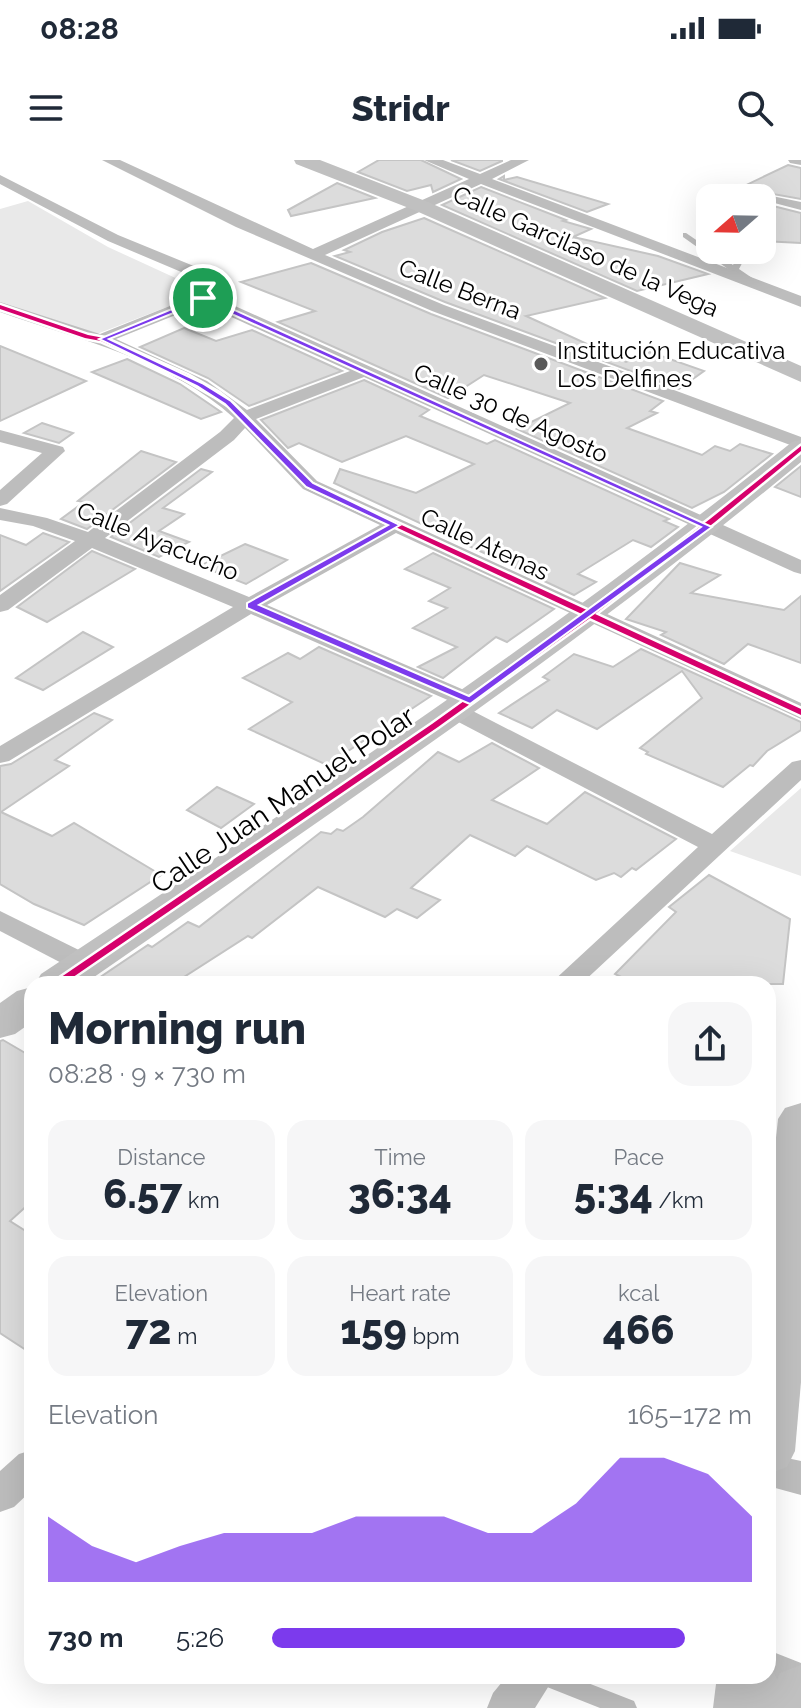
<!DOCTYPE html>
<html lang="en">
<head>
<meta charset="utf-8">
<style>
	:root { --surface:#fff; --page:#f6f6f7; --text:#1f2937; --muted:#747a83; --accent:#7c3aed }
	body { margin:0; font-family:Raleway,sans-serif; background:var(--page); color:var(--text); height:100vh; display:flex; flex-direction:column; font-size:30px; white-space:nowrap }
	* { box-sizing:border-box; margin:0 }
	p { font-size:26px; color:var(--muted) }
	.icon { flex:none; width:44px; height:44px; fill:none; stroke:currentColor; stroke-width:2; stroke-linecap:round; stroke-linejoin:round }
	.map { position:relative; flex:1; overflow:hidden }
	.details { position:absolute; left:24px; top:816px; width:752px; height:708px; display:flex; flex-direction:column; background:var(--surface); border-radius:24px; box-shadow:0 8px 32px #0002 }
	.details>* { flex:none }
	.needle { width:52px; rotate:250deg }
	.buttons { position:absolute; left:696px; top:24px; display:grid; gap:16px }
	.buttons a { display:grid; place-items:center; width:80px; height:80px; border-radius:16px; background:var(--surface); box-shadow:0 8px 32px #0002; font-size:40px }
	.pin { position:absolute; display:grid; place-items:center; width:68px; height:68px; color:#fff; margin:-34px; border:4px solid #fff; border-radius:50%; box-shadow:0 2px 8px #0007 }
	.round { display:grid; place-items:center; flex:none; width:84px; height:84px; border-radius:24px; background:var(--page) }
	.summary { display:flex; align-items:center; justify-content:space-between; height:136px; padding:0 24px }
	h1 { font-size:44px; font-weight:800; line-height:60px }
	.figures { display:grid; grid-template-columns:repeat(3,1fr); gap:12px; height:136px; padding:8px 24px }
	.figures div { display:grid; align-content:center; border-radius:20px; background:var(--page); text-align:center }
	.figures b { font-size:40px; font-weight:800 }
	.figures small { font-size:22px; font-weight:400 }
	.figures p { font-size:22px }
	.chart { height:224px; padding:16px 24px }
	.chart p { display:flex; justify-content:space-between }
	.chart svg { width:100%; height:144px; margin-top:8px; fill:var(--accent); opacity:.7 }
	ul { padding:0 24px; list-style:none; font-size:26px }
	li { display:grid; grid-template-columns:128px 96px 1fr; align-items:center; height:60px }
	li i { height:20px; border-radius:10px; background:var(--accent) }
	.status { display:flex; justify-content:space-between; align-items:center; height:56px; padding:0 40px; background:var(--surface); direction:ltr }
	.status svg { height:22px; fill:currentColor }
	header { display:flex; justify-content:space-between; align-items:center; height:104px; padding:0 24px; background:var(--surface); font-size:36px; font-weight:800 }
	.map>svg:first-child { display:block }
	.green { fill:#e9e9e9 }
	.building { fill:#dcdcdc; stroke:#c4c4c4; stroke-width:2 }
	.lines { fill:none; stroke-linecap:round; stroke-linejoin:round }
	.lane { fill:#bdbdbd; fill-rule:evenodd }
	.street { fill:#bdbdbd; fill-rule:evenodd }
	.secondary { fill:#c0c0c0; fill-rule:evenodd }
	.cycleway-casing { stroke:#fff; stroke-width:5 }
	.cycleway { fill:#d6006c; fill-rule:evenodd }
	.route { fill:#7c3aed; stroke:#fff; stroke-width:2; fill-rule:evenodd }
	.poi-dot { fill:#595959; stroke:#fff; stroke-width:3 }
	.labels { text-anchor:middle; dominant-baseline:central; stroke-width:6; stroke-linejoin:round; paint-order:stroke }
	.far-street-label { font-size:24px; fill:#000; stroke:#fff }
	.far-poi-label { font-size:24px; fill:#000; stroke:#fff; text-anchor:start }
	.street-label { font-size:28px; fill:#000; stroke:#fff }
</style>
</head>
<body>
<div class="status"><b>08:28</b><svg viewBox="0 0 49 12"><path d="M0 12V9h3v3zM5 12V6h3v6zM10 12V3h3v9zM15 12V0h3v12zM26 1h20v11H26zM47 4h2v5h-2z"/></svg></div>
<header><svg class="icon" aria-label="menu" viewBox="0 0 24 24"><path d="M4 6h16M4 12h16M4 18h16"/></svg>Stridr<svg class="icon" aria-label="search" viewBox="0 0 24 24"><circle cx="10" cy="10" r="6"/><path d="M15 15l6 6"/></svg></header>
<div class="map">
<svg width="801" height="1548" viewBox="0 0 801 1548">
	<rect width="100%" height="100%" fill="#fff"/>
	<!-- green -->
	<g class="green">
		<polygon points="28,41 108,87 206,132 89,177 0,145 0,49"/>
		<polygon points="801,628 801,716 730,691"/>
	</g>
	<!-- building -->
	<g class="building">
		<polygon points="379,0 421,0 461,19 433,32 431,25 407,31 358,12"/>
		<polygon points="451,0 502,0 502,1 480,11"/>
		<polygon points="788,5 801,8 801,39 740,28"/>
		<polygon points="504,16 504,20 517,17 608,44 587,52 499,19"/>
		<polygon points="337,23 375,38 291,56 288,50"/>
		<polygon points="481,27 566,60 563,61 591,69 573,77 658,96 708,114 637,131 442,45"/>
		<polygon points="773,46 801,53 801,83 762,81 773,58 769,57"/>
		<polygon points="424,58 605,138 526,156 626,202 650,192 704,211 679,229 445,142 335,96 350,92 344,90 382,72"/>
		<polygon points="311,103 431,154 663,241 650,251 657,253 627,268 702,295 715,286 730,291 740,284 772,294 724,332 692,348 517,269 570,243 484,215 448,238 278,162 315,151 241,122"/>
		<polygon points="184,168 216,181 252,170 342,211 249,246 208,218 140,187"/>
		<polygon points="0,186 86,221 0,261"/>
		<polygon points="127,199 180,224 221,252 201,259 92,212"/>
		<polygon points="364,220 429,250 420,256 487,284 495,280 669,359 664,361 678,367 651,387 633,380 578,414 596,422 574,435 334,323 340,309 416,333 474,304 406,276 342,302 299,283 288,288 261,260"/>
		<polygon points="42,263 73,273 59,283 24,273"/>
		<polygon points="141,291 176,302 87,369 61,359 84,342 78,341"/>
		<polygon points="801,306 801,337 775,327"/>
		<polygon points="201,309 212,312 163,348 184,354 159,371 189,382 159,397 111,377"/>
		<polygon points="43,373 69,382 0,431 0,375 26,385"/>
		<polygon points="245,384 287,400 246,424 200,406"/>
		<polygon points="92,391 135,409 47,462 17,447"/>
		<polygon points="433,393 554,449 507,482 496,477 443,518 418,507 457,487 413,468 447,448 429,441 450,428 405,409"/>
		<polygon points="680,403 720,415 691,433 784,450 801,436 801,503 748,484 724,504 661,475 666,472 626,459"/>
		<polygon points="83,472 113,487 43,530 16,518"/>
		<polygon points="319,487 431,536 327,605 249,569 292,542 243,518 288,493 300,499"/>
		<polygon points="641,489 801,562 801,570 767,591 753,606 750,605 723,627 646,594 648,592 640,588 702,538 682,511 597,569 557,550 532,568 499,553 549,520 543,517 574,494 613,507"/>
		<polygon points="94,553 112,560 55,600 69,606 1,652 52,676 74,663 161,715 84,765 34,744 0,724 0,606 11,604"/>
		<polygon points="492,583 539,608 492,640 547,664 585,632 676,679 636,710 632,708 621,717 614,713 596,720 527,686 515,696 470,675 411,728 440,740 417,758 397,749 385,757 318,727 252,778 248,776 173,824 90,824 148,785 152,787 188,762 199,767 321,672 331,674 337,669 343,671 363,657 438,592 459,602"/>
		<polygon points="217,627 254,644 221,668 187,650"/>
		<polygon points="709,715 790,759 783,824 635,824 615,814 676,752 669,747"/>
		<polygon points="3,880 32,897 32,1041 10,1061 32,1075 32,1194 0,1173 0,881"/>
	</g>
	<g class="lines">
		<!-- lane -->
		<g class="lane">
			<polygon points="767,39 772,40 766,56 762,58 762,48"/>
			<polygon points="686,73 733,105 741,90 749,90 739,109 758,122 758,126 752,126 683,77 683,73"/>
			<polygon points="533,1516 570,1516 634,1541 637,1548 600,1548 537,1523"/>
		</g>
		<!-- street -->
		<g class="street">
			<polygon points="102,0 120,0 313,89 469,19 424,0 443,0 480,14 511,0 529,0 492,19 801,136 801,147 481,24 325,95 444,145 801,277 801,289 432,151 236,67"/>
			<polygon points="788,0 801,0 801,5 790,3"/>
			<path d="M0,15L118,75L223,118L229,126L215,137L801,400V414L794,412L364,217L256,259L317,321L801,543V559L396,373L267,445L478,536L482,541L478,546L465,547L712,674L792,602L801,600V620L581,824H550L698,687L447,556L443,551L447,546L459,545L251,454L9,601L0,603V586L233,447L92,388L8,450L0,452V435L75,381L33,366L0,360V348L47,358L88,372L220,272L234,258C171,200 79,180 0,152V142L100,174L197,135L212,125L108,81L0,24ZM203,144L350,211L247,250L207,221L116,179ZM245,268L303,329L380,365L249,437L105,378L234,280Z"/>
			<polygon points="762,34 801,42 801,50 755,38"/>
			<polygon points="0,270 63,287 65,291 7,344 0,346 0,330 42,293 0,282"/>
			<polygon points="0,751 95,798 99,804 95,810 85,813 75,810 0,771"/>
			<polygon points="32,1290 32,1330 14,1347 0,1352 0,1311 19,1294"/>
			<polygon points="768,1294 801,1301 801,1335 768,1326"/>
			<polygon points="768,1490 801,1503 801,1543 753,1524 750,1516 768,1516"/>
			<polygon points="507,1516 555,1516 535,1548 487,1548 493,1533"/>
		</g>
		<!-- secondary -->
		<g class="secondary">
			<polygon points="294,0 320,0 428,42 801,206 801,222 414,50 296,4"/>
			<path d="M801,280V302C573,491 327,655 84,824H35L41,814C297,644 552,476 792,282Z"/>
			<polygon points="32,827 32,862 15,874 0,878 0,843 17,831"/>
			<polygon points="801,943 801,1222 795,1291 787,1307 768,1314 768,1052 778,959 785,948"/>
			<polygon points="768,1496 777,1520 780,1513 801,1505 801,1548 713,1548 717,1516 768,1516"/>
		</g>
		<!-- cycleway casing -->
		<g class="cycleway-casing">
			<polygon id="cycleway" points="0,145 88,175 104,178 187,215 219,233 233,244 312,324 589,451 710,359 801,286 801,291 715,362 595,454 801,549 801,555 590,458 438,567 63,824 51,824 432,564 584,455 308,326 229,246 214,236 183,218 101,181 85,178 0,149"/>
		</g>
		<!-- cycleway -->
		<use href="#cycleway" class="cycleway"/>
	</g>
	<!-- route -->
	<path class="route" d="M201,137H206L712,367L470,544L247,448V443L388,365L306,327L225,244L197,226L99,179ZM203,141L701,367L469,536L259,445L400,365L313,323L231,241L202,223L109,179Z"/>
	<!-- markers -->
	<circle class="poi-dot" cx="541" cy="204" r="8"/>
	<g class="labels">
		<!-- far-street labels -->
		<g class="far-street-label">
			<text transform="translate(586 91) rotate(24)">Calle Garcilaso de la Vega</text>
			<text transform="translate(460 129) rotate(21)">Calle Berna</text>
			<text transform="translate(511 253) rotate(24)">Calle 30 de Agosto</text>
			<text transform="translate(158 381) rotate(22)">Calle Ayacucho</text>
			<text transform="translate(485 384) rotate(25)">Calle Atenas</text>
		</g>
		<!-- far-poi labels -->
		<g class="far-poi-label">
			<text x="557" y="190">Institución Educativa<tspan x="557" dy="28">Los Delfines</tspan></text>
		</g>
		<!-- street labels -->
		<g class="street-label">
			<text transform="translate(283 640) rotate(-34)">Calle Juan Manuel Polar</text>
		</g>
	</g>
</svg>
<div class="buttons">
<a><svg class="needle" viewBox="-14 -14 28 28"><path d="M0-13l5 13h-10z" fill="#e53935"/><path d="M0 13l5-13h-10z" fill="#747a83"/></svg></a>
</div>
<div class="pin" style="left:203px;top:138px;background:#1e9e55"><svg class="icon" aria-label="arrive" viewBox="0 0 24 24"><path d="M6 21V4h12l-3 4 3 4H6"/></svg></div>
<section class="details">
<div class="summary"><div><h1>Morning run</h1><p>08:28 · 9 × 730 m</p></div><a class="round"><svg class="icon" aria-label="share" viewBox="0 0 24 24"><path d="M12 15V3M7 8l5-5 5 5M5 13v7h14v-7"/></svg></a></div>
<div class="figures">
<div><p>Distance</p><b>6.57<small> km</small></b></div>
<div><p>Time</p><b>36:34</b></div>
<div><p>Pace</p><b>5:34<small> /km</small></b></div>
</div>
<div class="figures">
<div><p>Elevation</p><b>72<small> m</small></b></div>
<div><p>Heart rate</p><b>159<small> bpm</small></b></div>
<div><p>kcal</p><b>466</b></div>
</div>
<div class="chart"><p><span>Elevation</span>165–172 m</p>
<svg viewBox="0 0 160 44" preserveAspectRatio="none"><path d="M0 44V24L10 33L20 38L30 33L40 29L50 29L60 29L70 24L80 24L90 24L100 29L110 29L120 20L130 6L140 6L150 11L160 24V44z"/></svg>
</div>
<ul>
<li><b>730 m</b>5:26<i style="width:86%"></i></li>
</ul>
</section>
</div>
</body>
</html>
